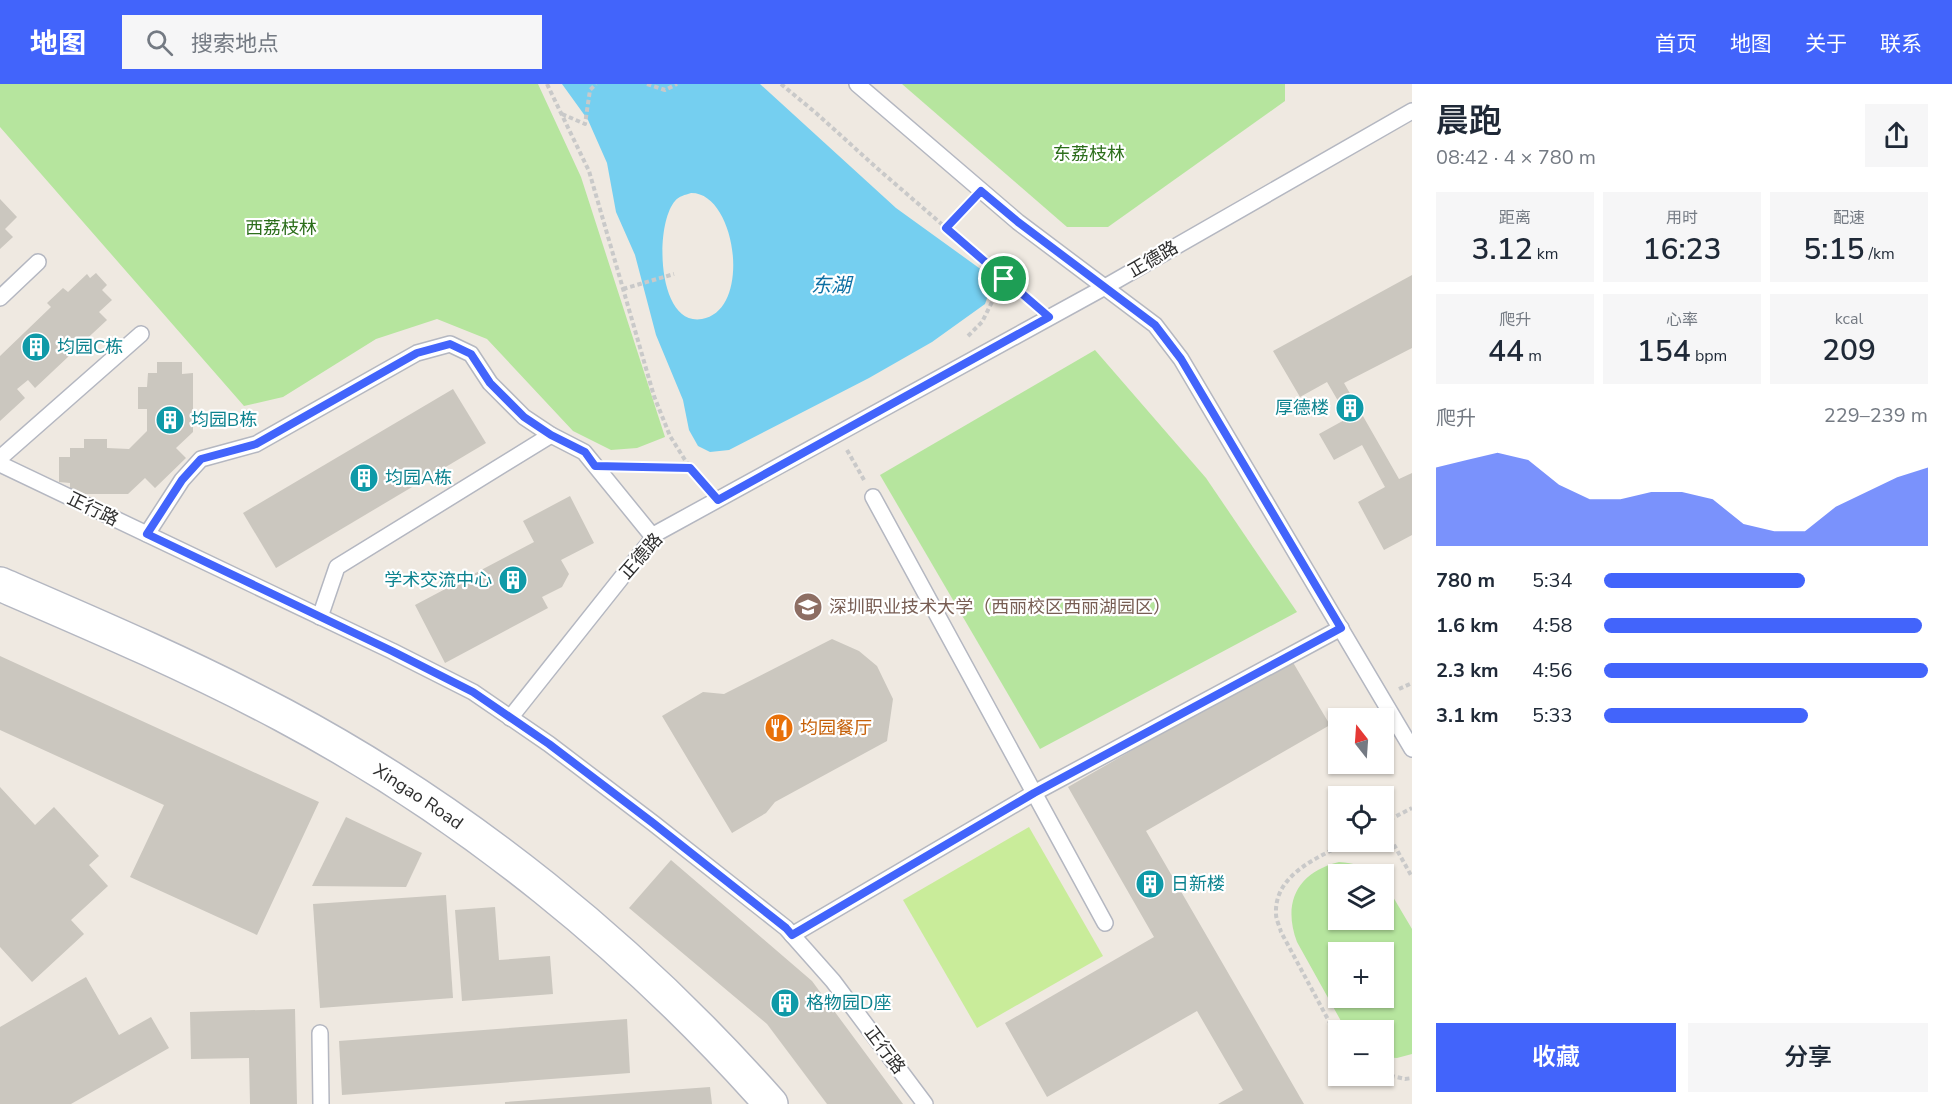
<!DOCTYPE html>
<html lang="zh">
<head>
<meta charset="utf-8">
<style>
	:root { --surface:#fff; --page:#f6f6f7; --text:#1f2937; --muted:#747a83; --accent:#4264fb }
	body { margin:0; font-family:"Nunito Sans","Noto Sans SC",sans-serif; background:var(--page); color:var(--text); height:100vh; display:flex; flex-direction:column; font-size:22px; white-space:nowrap }
	* { box-sizing:border-box; margin:0 }
	p { font-size:20px; color:var(--muted) }
	.icon { flex:none; width:33px; height:33px; fill:none; stroke:currentColor; stroke-width:2; stroke-linecap:round; stroke-linejoin:round }
	.map { position:relative; flex:1; overflow:hidden }
	.drawer { display:flex; flex-direction:column; background:var(--surface); width:540px }
	.drawer>* { flex:none }
	.needle { width:39px; rotate:343deg }
	.controls { position:absolute; left:1328px; top:624px; display:grid; gap:12px }
	.controls a { display:grid; place-items:center; width:66px; height:66px; border-radius:0px; background:var(--surface); box-shadow:0 2px 4px #0004; font-size:30px }
	.pin { position:absolute; display:grid; place-items:center; width:51px; height:51px; color:#fff; margin:-26px; border:3px solid #fff; border-radius:50%; box-shadow:0 2px 6px #0007 }
	.round { display:grid; place-items:center; flex:none; width:63px; height:63px; border-radius:0px; background:var(--page) }
	.head { display:flex; align-items:center; justify-content:space-between; height:102px; padding:0 24px }
	h1 { font-size:33px; font-weight:600; line-height:45px }
	.metrics { display:grid; grid-template-columns:repeat(3,1fr); gap:9px; height:102px; padding:6px 24px }
	.metrics div { display:grid; align-content:center; border-radius:0px; background:var(--page); text-align:center }
	.metrics b { font-size:30px; font-weight:600 }
	.metrics small { font-size:16px; font-weight:400 }
	.metrics p { font-size:16px }
	.chart { height:168px; padding:12px 24px }
	.chart p { display:flex; justify-content:space-between }
	.chart svg { width:100%; height:108px; margin-top:6px; fill:var(--accent); opacity:.7 }
	.button { display:flex; gap:12px; margin-top:auto; padding:12px 24px }
	.button a { flex:1; height:69px; border-radius:0px; background:var(--accent); color:#fff; font-size:24px; font-weight:600; line-height:69px; text-align:center }
	.button a+a { background:var(--page); color:var(--text) }
	ul { padding:0 24px; list-style:none; font-size:20px }
	li { display:grid; grid-template-columns:96px 72px 1fr; align-items:center; height:45px }
	li i { height:15px; border-radius:8px; background:var(--accent) }
	header { display:flex; align-items:center; gap:36px; box-sizing:border-box; height:84px; padding:0 30px; background:var(--accent); color:#fff }
	header strong { font-size:28px }
	nav { display:flex; gap:33px; margin-inline-start:auto; font-size:21px }
	.search { width:420px; height:54px; background:var(--page); display:flex; align-items:center; gap:15px; box-sizing:border-box; padding:0 21px; border-radius:0px; color:var(--muted); font-size:22px }
	main { display:flex; flex:1; min-height:0 }
	.map>svg:first-child { display:block }
	.green { fill:#b6e59e; fill-rule:evenodd }
	.pitch { fill:#c9ec9a }
	.water { fill:#75cff0; fill-rule:evenodd }
	.building { fill:#cbc7bf }
	.lines { fill:none; stroke-linecap:round; stroke-linejoin:round }
	.lane-casing { stroke:#b4b7c1; stroke-width:18 }
	.secondary-casing { stroke:#b4b7c1; stroke-width:36 }
	.path { stroke:#c9c9c9; stroke-width:4; stroke-dasharray:4.5 3; stroke-linecap:butt }
	.lane { stroke:#fff; stroke-width:15 }
	.secondary { stroke:#fff; stroke-width:33 }
	.route-casing { stroke:#fff; stroke-width:12 }
	.route { stroke:#4264fb; stroke-width:8 }
	.labels { text-anchor:middle; dominant-baseline:central; stroke-width:4.5; stroke-linejoin:round; paint-order:stroke }
	.park-label { font-size:18px; fill:#2c6e1b; stroke:#fff }
	.street-label { font-size:18px; fill:#2e2e2e; stroke:#fff }
	.culture-label { font-size:18px; fill:#0d838f; stroke:#fff; text-anchor:start }
	.education-label { font-size:18px; fill:#785e54; stroke:#fff; text-anchor:start }
	.food-label { font-size:18px; fill:#c56008; stroke:#fff; text-anchor:start }
	.water-label { font-size:20px; font-style:italic; fill:#0d6fa3; stroke:#fff }
</style>
</head>
<body>
<header>
<strong>地图</strong>
<div class="search"><svg class="icon" aria-label="search" viewBox="0 0 24 24"><circle cx="10" cy="10" r="6"/><path d="M15 15l6 6"/></svg>搜索地点</div>
<nav><a>首页</a><a>地图</a><a>关于</a><a>联系</a></nav>
</header>
<main>
<div class="map">
<svg width="1412" height="1020" viewBox="0 0 1412 1020">
	<rect width="100%" height="100%" fill="#efe9e1"/>
	<!-- green -->
	<g class="green">
		<polygon points="0,0 538,0 581,93 665,353 637,364 611,366 573,347 487,255 437,235 376,255 283,313 244,322 0,43"/>
		<polygon points="902,0 1285,0 1285,17 1108,143 1067,143"/>
		<polygon points="1095,266 1206,394 1297,528 1040,665 880,391"/>
		<path d="M1339,778C1354,779 1365,782 1377,790H1338V836H1383V796L1412,845V970L1397,974L1383,973V946H1346L1297,858C1282,818 1298,788 1339,778ZM1338,868H1383V914H1338Z"/>
	</g>
	<!-- pitch -->
	<polygon class="pitch" points="1029,743 1103,872 977,944 903,816"/>
	<!-- water -->
	<path class="water" d="M562,0H760L896,124L986,189L990,206L985,220L932,258L869,294L729,366L710,368L698,362L689,346L683,316L656,251L635,171L616,128L607,79L588,36ZM691,109C736,108 753,226 702,235C657,243 654,141 675,117C679,112 685,111 691,109Z"/>
	<!-- building -->
	<g class="building">
		<polygon points="0,115 17,133 5,145 13,153 0,165"/>
		<polygon points="96,189 107,201 102,206 112,216 99,228 107,236 79,262 72,254 61,264 69,272 35,304 28,296 17,305 25,314 0,337 0,272 51,223 47,219 63,204 68,208 87,190 90,194"/>
		<polygon points="1412,191 1412,264 1344,299 1399,395 1412,389 1412,451 1384,466 1358,418 1385,403 1362,361 1334,376 1319,350 1348,334 1327,298 1300,313 1273,267"/>
		<polygon points="157,278 182,278 182,290 193,289 193,348 176,364 186,374 155,404 145,394 128,410 70,410 70,399 59,398 59,373 70,373 70,364 84,364 84,355 107,355 107,364 129,365 147,347 147,325 138,325 138,303 147,303 148,289 157,289"/>
		<polygon points="453,305 486,359 276,484 243,429"/>
		<polygon points="570,412 594,459 561,476 569,490 562,503 542,513 548,524 445,579 415,521 534,458 523,437"/>
		<polygon points="832,555 859,567 877,582 893,615 887,657 775,718 766,729 732,749 662,632 703,608 724,610"/>
		<polygon points="0,572 319,718 257,851 130,793 164,721 0,646"/>
		<polygon points="1291,575 1330,641 1146,747 1304,1020 1218,1020 1243,1006 1197,927 1047,1013 1005,939 1154,853 1068,703"/>
		<polygon points="0,703 35,741 54,723 99,772 89,781 108,802 71,836 84,850 32,898 0,863"/>
		<polygon points="346,733 422,769 406,803 312,802"/>
		<polygon points="671,776 812,897 903,1020 827,1020 767,940 629,824"/>
		<polygon points="446,811 453,914 320,924 313,820"/>
		<polygon points="495,823 499,876 550,872 553,910 462,917 455,826"/>
		<polygon points="86,893 119,951 151,933 169,964 71,1020 0,1020 0,943"/>
		<polygon points="295,925 297,1020 250,1020 249,974 191,975 190,928"/>
		<polygon points="627,935 630,989 342,1011 339,957"/>
		<polygon points="710,1003 712,1020 505,1020 505,1018"/>
	</g>
	<g class="lines">
		<!-- lane casing -->
		<g class="lane-casing">
			<g id="lane">
				<polyline points="857,0 1018,138 1155,241 1181,275 1412,665"/>
				<polyline points="0,214 38,178"/>
				<polyline points="0,374 141,250"/>
				<polyline points="0,380 392,567 473,608 549,660 653,739 786,844 833,897 925,1020"/>
				<polyline points="873,413 1105,839"/>
				<polyline points="147,450 182,396 201,375 256,360 417,269 450,260 471,270 490,299 524,333 551,351 584,368 654,454"/>
				<polyline points="320,533 337,483 551,351"/>
				<polyline points="510,634 657,449 1105,203 1412,27"/>
				<polyline points="792,851 1034,709 1341,544"/>
				<polyline points="320,949 321,1020"/>
			</g>
		</g>
		<!-- secondary casing -->
		<g class="secondary-casing">
			<g id="secondary">
				<path id="s1" d="M0,500C95,541 191,582 283,631C467,729 633,864 771,1020"/>
			</g>
		</g>
		<!-- path -->
		<g class="path">
			<polyline points="547,0 589,87 654,312 670,352 690,384 703,399"/>
			<polyline points="647,0 665,6 677,0"/>
			<polyline points="781,0 816,29 878,85 1034,220"/>
			<polyline points="562,30 585,40 590,6 596,0"/>
			<polyline points="946,145 969,121"/>
			<polyline points="623,205 674,190"/>
			<polyline points="968,252 982,238 1004,194"/>
			<polyline points="847,366 864,396"/>
			<polyline points="623,382 690,384"/>
			<polyline points="1399,605 1412,599"/>
			<polyline points="1383,739 1412,724"/>
			<polyline points="1383,741 1412,793"/>
			<path d="M1338,954L1281,848C1280,843 1276,836 1276,830C1274,790 1319,773 1348,758"/>
			<polyline points="1383,990 1405,995 1412,994"/>
		</g>
		<!-- lane -->
		<use href="#lane" class="lane"/>
		<!-- secondary -->
		<use href="#secondary" class="secondary"/>
	</g>
	<g class="lines">
		<!-- route casing -->
		<g class="route-casing">
			<polygon id="route" points="981,107 1018,138 1155,241 1181,275 1341,544 1034,709 792,851 786,844 653,739 549,660 473,608 392,567 147,450 182,396 201,375 256,360 417,269 450,260 471,270 490,299 524,333 551,351 585,368 595,382 690,384 718,416 1049,233 946,144"/>
		</g>
		<!-- route -->
		<use href="#route" class="route"/>
	</g>
	<!-- icons -->
	<defs>
		<g id="building-disc" transform="scale(1.5)"><circle r="9.5" fill="#0f9aa8" stroke="#fff"/><path d="M-4-6H4V6H1V3H-1V6H-4ZM-2.5-4.3h1.7v1.8h-1.7ZM.8-4.3h1.7v1.8H.8ZM-2.5-1h1.7V.8h-1.7ZM.8-1h1.7V.8H.8Z" fill="#fff"/></g>
		<g id="university-disc" transform="scale(1.5)"><circle r="9.5" fill="#8d6e63" stroke="#fff"/><path d="M0-5L7-2L0 1L-7-2ZM-4 1L0 2.5L4 1V4Q0 6-4 4Z" fill="#fff"/></g>
		<g id="restaurant-disc" transform="scale(1.5)"><circle r="9.5" fill="#e8710a" stroke="#fff"/><path d="M-5-6h1v4h1v-4h1v4h1v-4h1v5L-1.5 .5V6h-2V.5L-5-1ZM5-6V6H3V1.5H1.5Q1.5-4 5-6Z" fill="#fff"/></g>
	</defs>
	<g fill-rule="evenodd">
		<use href="#building-disc" x="36" y="263"/>
		<use href="#building-disc" x="1350" y="324"/>
		<use href="#building-disc" x="170" y="336"/>
		<use href="#building-disc" x="364" y="394"/>
		<use href="#building-disc" x="513" y="496"/>
		<use href="#university-disc" x="808" y="523"/>
		<use href="#restaurant-disc" x="779" y="644"/>
		<use href="#building-disc" x="1150" y="800"/>
		<use href="#building-disc" x="785" y="919"/>
	</g>
	<g class="labels">
		<!-- park labels -->
		<g class="park-label">
			<text x="1089" y="70">东荔枝林</text>
			<text x="281" y="144">西荔枝林</text>
		</g>
		<!-- street labels -->
		<g class="street-label">
			<text transform="translate(1153 175) rotate(-30)">正德路</text>
			<text transform="translate(93 425) rotate(26)">正行路</text>
			<text transform="translate(641 472) rotate(-49)">正德路</text>
			<text stroke="none"><textPath href="#s1" startOffset="470">Xingao Road</textPath></text>
			<text transform="translate(885 966) rotate(53)">正行路</text>
		</g>
		<!-- culture labels -->
		<g class="culture-label">
			<text x="57" y="263">均园C栋</text>
			<text x="1329" y="324" text-anchor="end">厚德楼</text>
			<text x="191" y="336">均园B栋</text>
			<text x="385" y="394">均园A栋</text>
			<text x="492" y="496" text-anchor="end">学术交流中心</text>
			<text x="1171" y="800">日新楼</text>
			<text x="806" y="919">格物园D座</text>
		</g>
		<!-- education labels -->
		<g class="education-label">
			<text x="829" y="523">深圳职业技术大学（西丽校区西丽湖园区）</text>
		</g>
		<!-- food labels -->
		<g class="food-label">
			<text x="800" y="644">均园餐厅</text>
		</g>
		<!-- water labels -->
		<g class="water-label">
			<text x="831" y="201">东湖</text>
		</g>
	</g>
</svg>
<div class="controls">
<a><svg class="needle" viewBox="-14 -14 28 28"><path d="M0-13l5 13h-10z" fill="#e53935"/><path d="M0 13l5-13h-10z" fill="#747a83"/></svg></a>
<a><svg class="icon" aria-label="locate" viewBox="0 0 24 24"><circle cx="12" cy="12" r="6"/><path d="M12 2v4M12 18v4M2 12h4M18 12h4"/></svg></a>
<a><svg class="icon" aria-label="layers" viewBox="0 0 24 24"><path d="M12 4l9 5-9 5-9-5zM3 14l9 5 9-5"/></svg></a>
<a>+</a>
<a>−</a>
</div>
<div class="pin" style="left:1004px;top:195px;background:#1e9e55"><svg class="icon" aria-label="arrive" viewBox="0 0 24 24"><path d="M6 21V4h12l-3 4 3 4H6"/></svg></div>
</div>
<section class="drawer">
<div class="head"><div><h1>晨跑</h1><p>08:42 · 4 × 780 m</p></div><a class="round"><svg class="icon" aria-label="share" viewBox="0 0 24 24"><path d="M12 15V3M7 8l5-5 5 5M5 13v7h14v-7"/></svg></a></div>
<div class="metrics">
<div><p>距离</p><b>3.12<small> km</small></b></div>
<div><p>用时</p><b>16:23</b></div>
<div><p>配速</p><b>5:15<small> /km</small></b></div>
</div>
<div class="metrics">
<div><p>爬升</p><b>44<small> m</small></b></div>
<div><p>心率</p><b>154<small> bpm</small></b></div>
<div><p>kcal</p><b>209</b></div>
</div>
<div class="chart"><p><span>爬升</span>229–239 m</p>
<svg viewBox="0 0 160 44" preserveAspectRatio="none"><path d="M0 44V12L10 9L20 6L30 9L40 19L50 25L60 25L70 22L80 22L90 25L100 35L110 38L120 38L130 28L140 22L150 16L160 12V44z"/></svg>
</div>
<ul>
<li><b>780 m</b>5:34<i style="width:62%"></i></li>
<li><b>1.6 km</b>4:58<i style="width:98%"></i></li>
<li><b>2.3 km</b>4:56<i style="width:100%"></i></li>
<li><b>3.1 km</b>5:33<i style="width:63%"></i></li>
</ul>
<div class="button"><a>收藏</a><a>分享</a></div>
</section>
</main>
</body>
</html>
